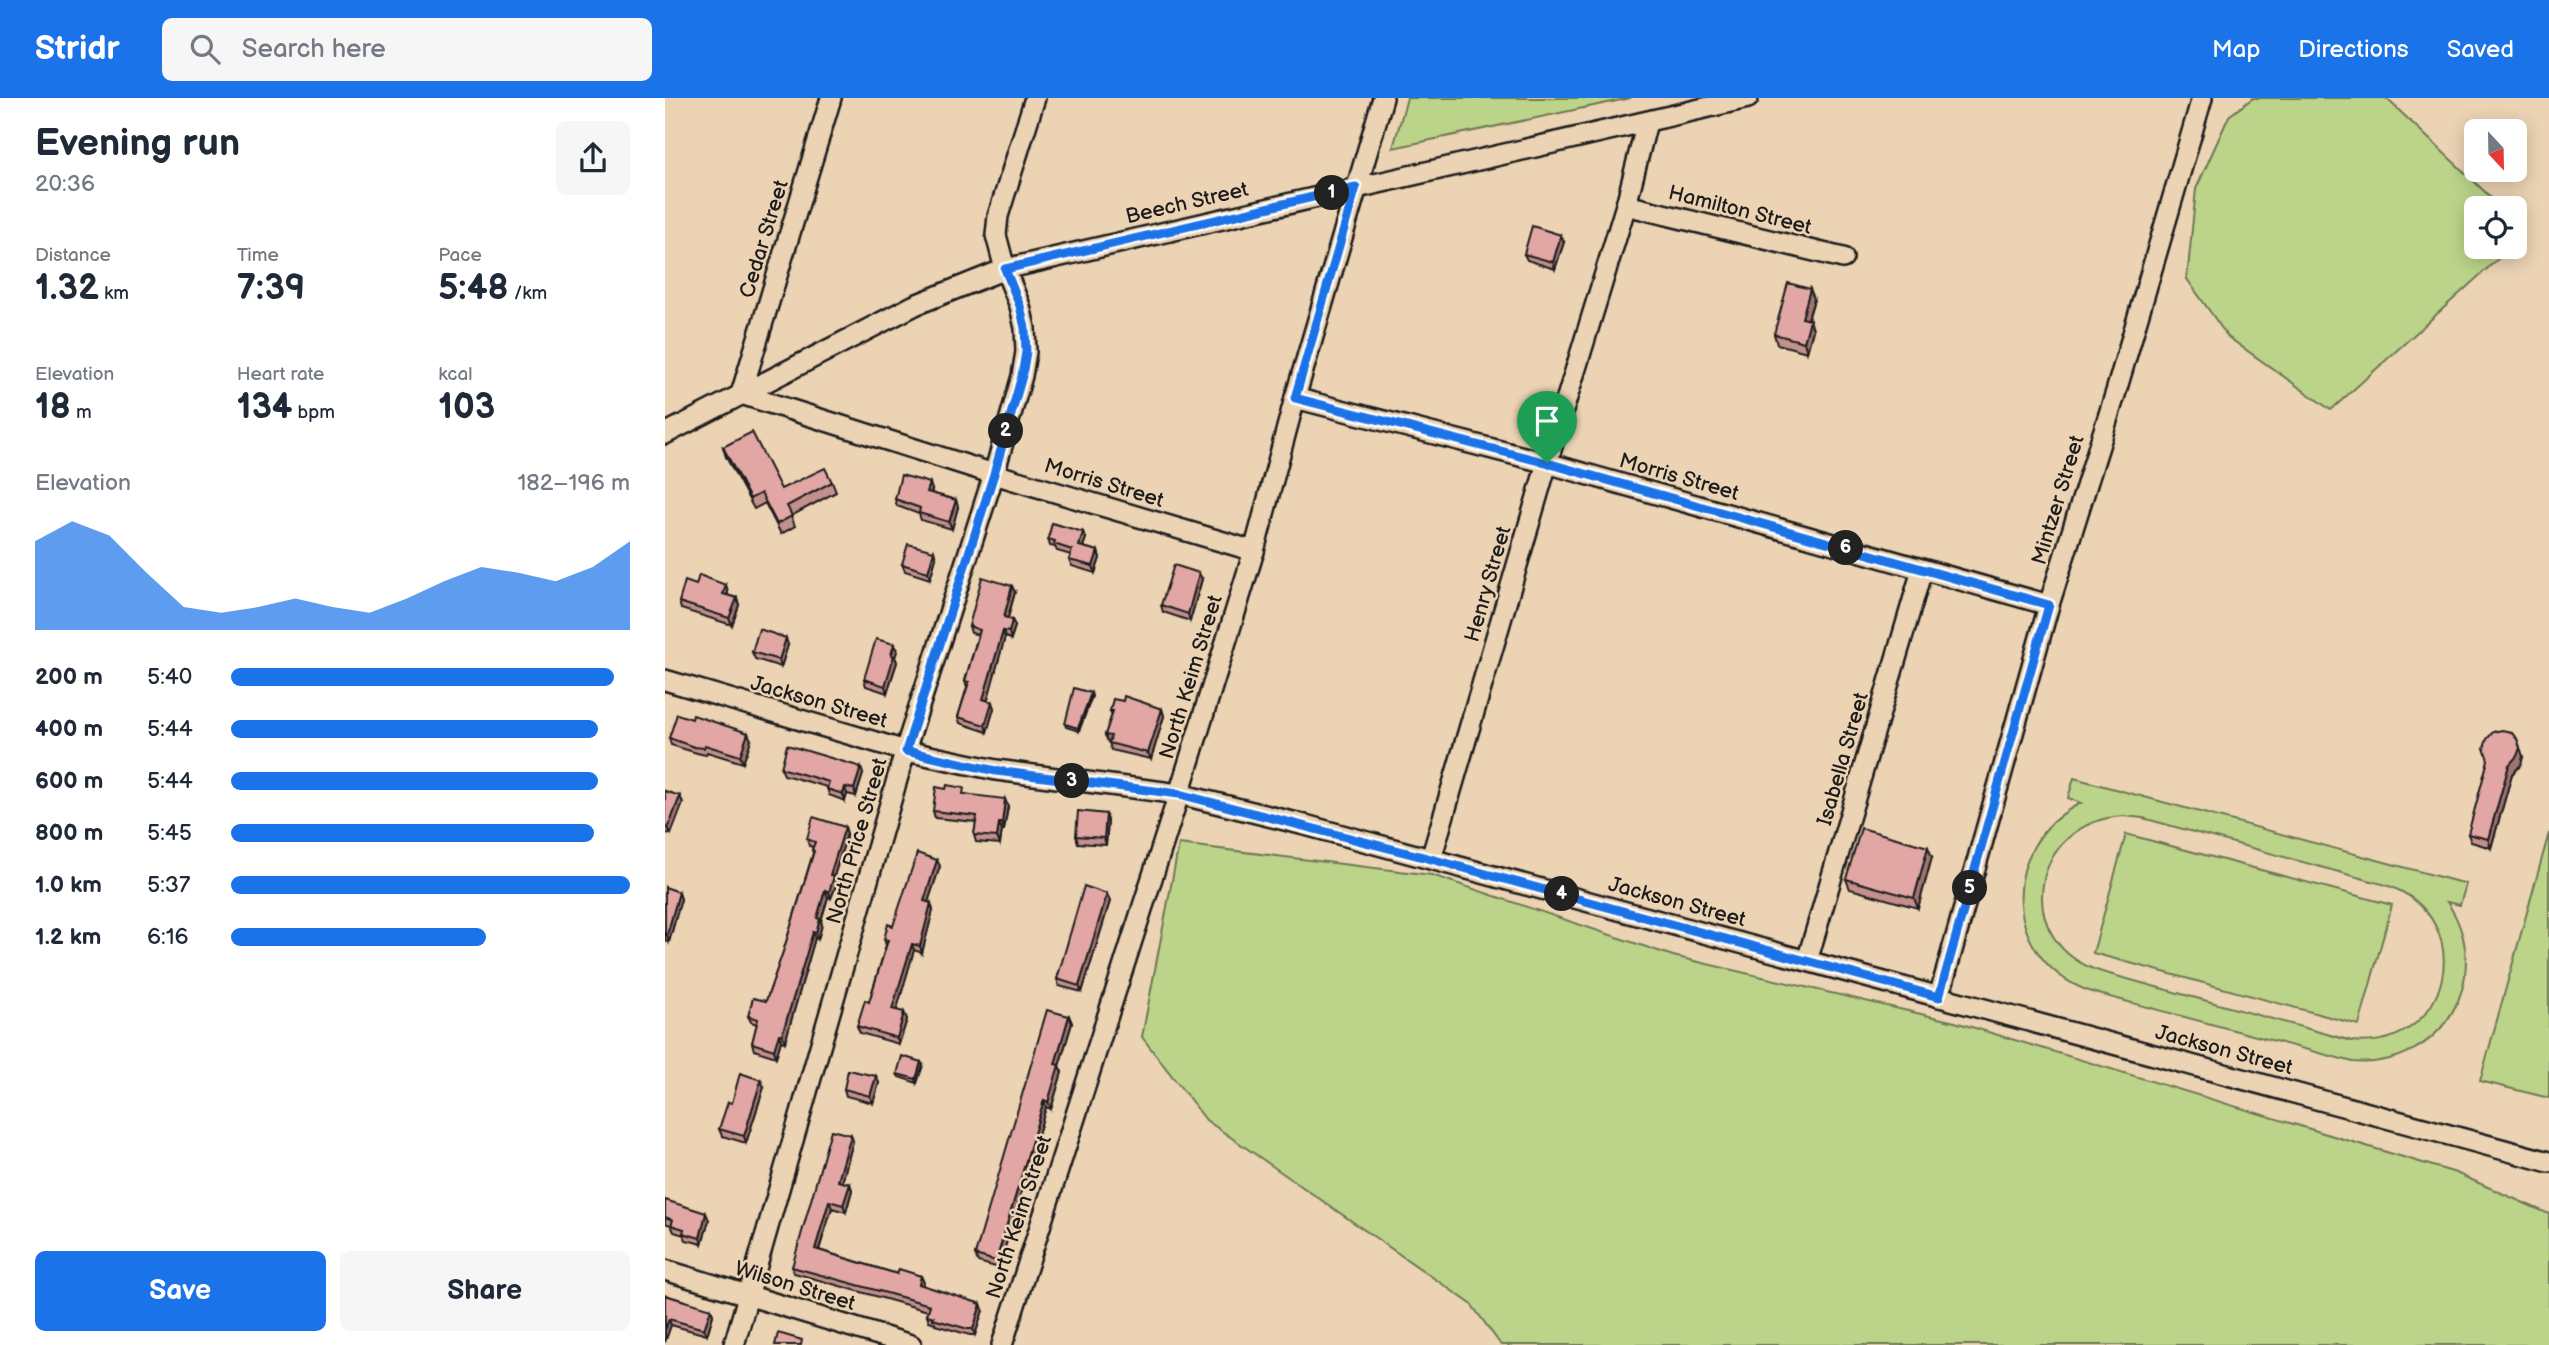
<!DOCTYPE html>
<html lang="en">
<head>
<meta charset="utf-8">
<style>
	:root { --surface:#fff; --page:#f6f6f7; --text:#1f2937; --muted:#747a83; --accent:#1a73e8 }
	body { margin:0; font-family:"Balsamiq Sans",sans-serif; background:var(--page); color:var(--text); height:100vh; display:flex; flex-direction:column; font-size:26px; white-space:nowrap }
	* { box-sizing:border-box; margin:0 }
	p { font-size:23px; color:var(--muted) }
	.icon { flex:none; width:38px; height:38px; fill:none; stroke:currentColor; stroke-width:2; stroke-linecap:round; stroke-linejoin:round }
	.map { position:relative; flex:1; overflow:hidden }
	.panel { display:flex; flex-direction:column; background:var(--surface); width:665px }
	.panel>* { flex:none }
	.needle { width:46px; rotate:158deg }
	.fabs { position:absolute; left:1799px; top:21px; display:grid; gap:14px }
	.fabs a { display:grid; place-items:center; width:63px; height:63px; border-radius:10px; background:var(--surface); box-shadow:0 4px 18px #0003; font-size:35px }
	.pin { position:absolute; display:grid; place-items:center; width:60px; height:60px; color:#fff; margin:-72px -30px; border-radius:50% 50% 50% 0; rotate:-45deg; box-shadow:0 0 7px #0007 }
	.pin .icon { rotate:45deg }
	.km { position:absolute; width:35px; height:35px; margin:-18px; border-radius:50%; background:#222; color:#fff; font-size:19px; line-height:35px; text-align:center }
	.round { display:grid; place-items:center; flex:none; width:74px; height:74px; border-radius:10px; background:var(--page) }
	.headline { display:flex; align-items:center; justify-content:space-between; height:119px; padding:0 35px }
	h1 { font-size:38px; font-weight:700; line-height:52px }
	.figures { display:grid; grid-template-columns:repeat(3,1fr); gap:10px; height:119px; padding:7px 35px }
	.figures div { display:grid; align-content:center }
	.figures b { font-size:35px; font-weight:700 }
	.figures small { font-size:19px; font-weight:400 }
	.figures p { font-size:19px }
	.chart { height:196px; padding:14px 35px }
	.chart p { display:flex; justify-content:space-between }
	.chart svg { width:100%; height:126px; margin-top:7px; fill:var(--accent); opacity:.7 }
	.cta { display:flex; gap:14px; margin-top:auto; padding:14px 35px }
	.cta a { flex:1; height:80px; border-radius:10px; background:var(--accent); color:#fff; font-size:28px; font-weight:700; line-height:80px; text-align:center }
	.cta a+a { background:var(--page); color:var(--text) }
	ul { padding:0 35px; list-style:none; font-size:23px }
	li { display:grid; grid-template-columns:112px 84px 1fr; align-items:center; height:52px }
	li i { height:18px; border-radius:9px; background:var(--accent) }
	header { display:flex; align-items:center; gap:42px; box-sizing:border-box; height:98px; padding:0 35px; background:var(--accent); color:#fff }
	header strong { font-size:33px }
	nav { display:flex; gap:38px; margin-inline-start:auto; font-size:24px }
	.search { width:490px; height:63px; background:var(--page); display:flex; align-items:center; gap:18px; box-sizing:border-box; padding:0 24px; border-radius:10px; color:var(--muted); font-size:26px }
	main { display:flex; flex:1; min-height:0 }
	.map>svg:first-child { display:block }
	.green { fill:#bcd48a; stroke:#6c7853; stroke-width:2; fill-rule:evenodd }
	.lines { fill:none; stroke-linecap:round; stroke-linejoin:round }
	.minor-casing { stroke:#1c1c1c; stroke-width:24 }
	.minor { stroke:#ecd3b4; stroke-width:19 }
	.wall { fill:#c2908d; stroke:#1c1c1c; stroke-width:2 }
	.shaded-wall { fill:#9e7573; stroke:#1c1c1c; stroke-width:2 }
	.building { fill:#e2a7a4; stroke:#1c1c1c; stroke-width:2 }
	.route-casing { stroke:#fff; stroke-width:14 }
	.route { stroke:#1a73e8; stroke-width:9 }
	.labels { text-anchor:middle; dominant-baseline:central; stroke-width:5; stroke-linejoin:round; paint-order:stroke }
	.street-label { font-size:21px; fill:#1c1c1c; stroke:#ecd3b4 }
</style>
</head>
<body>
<header>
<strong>Stridr</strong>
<div class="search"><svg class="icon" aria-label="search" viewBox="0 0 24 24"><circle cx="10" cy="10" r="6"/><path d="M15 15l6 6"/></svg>Search here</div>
<nav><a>Map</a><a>Directions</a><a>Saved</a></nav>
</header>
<main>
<section class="panel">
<div class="headline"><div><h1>Evening run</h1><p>20:36</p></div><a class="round"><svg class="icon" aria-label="share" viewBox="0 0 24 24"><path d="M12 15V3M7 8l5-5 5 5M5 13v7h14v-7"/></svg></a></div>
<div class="figures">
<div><p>Distance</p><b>1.32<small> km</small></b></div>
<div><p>Time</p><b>7:39</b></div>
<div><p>Pace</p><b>5:48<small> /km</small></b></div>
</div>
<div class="figures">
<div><p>Elevation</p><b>18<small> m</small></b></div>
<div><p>Heart rate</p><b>134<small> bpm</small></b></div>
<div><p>kcal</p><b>103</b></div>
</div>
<div class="chart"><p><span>Elevation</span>182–196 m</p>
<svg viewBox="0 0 160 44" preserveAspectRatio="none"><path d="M0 44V13L10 6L20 11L30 24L40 36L50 38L60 36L70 33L80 36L90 38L100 33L110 27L120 22L130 24L140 27L150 22L160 13V44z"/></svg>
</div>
<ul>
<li><b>200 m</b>5:40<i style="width:96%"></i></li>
<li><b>400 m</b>5:44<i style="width:92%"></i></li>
<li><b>600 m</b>5:44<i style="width:92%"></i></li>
<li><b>800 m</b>5:45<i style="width:91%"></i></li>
<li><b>1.0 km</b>5:37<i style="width:100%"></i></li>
<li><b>1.2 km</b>6:16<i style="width:64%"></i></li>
</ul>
<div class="cta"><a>Save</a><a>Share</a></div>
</section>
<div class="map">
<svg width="1884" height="1247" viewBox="0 0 1884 1247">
	<rect width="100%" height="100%" fill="#ecd3b4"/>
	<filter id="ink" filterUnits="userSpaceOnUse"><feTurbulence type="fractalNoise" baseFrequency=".0143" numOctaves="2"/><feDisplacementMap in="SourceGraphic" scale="14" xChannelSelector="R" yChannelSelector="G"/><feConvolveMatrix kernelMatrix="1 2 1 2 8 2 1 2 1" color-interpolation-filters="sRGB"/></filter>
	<g filter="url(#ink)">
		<!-- green -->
		<g class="green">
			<polygon points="742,0 966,0 728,50"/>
			<polygon points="1588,0 1721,0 1837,110 1811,110 1811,149 1846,149 1666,312 1563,239 1522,181 1531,91 1564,18"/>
			<path d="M1409,680L1801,786L1795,807L1782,804C1832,878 1777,971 1688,964L1430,895C1337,867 1330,747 1416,705L1403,700ZM1459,718L1478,720L1721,787C1816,819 1786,954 1687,943L1437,874C1345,846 1364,723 1459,718Z"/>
			<polygon points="1884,735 1884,1000 1815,983"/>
			<polygon points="1461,736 1727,807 1694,927 1428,855"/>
			<polygon points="514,746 767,777 1008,858 1290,924 1791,1075 1884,1116 1884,1247 836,1247 806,1206 541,1022 477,939"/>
		</g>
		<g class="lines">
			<!-- minor casing -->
			<g class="minor-casing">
				<g id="minor">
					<polyline points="166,0 76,296 329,376 589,453"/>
					<polyline points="961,107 1178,160"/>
					<polyline points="630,300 882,365 1384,507"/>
					<polyline points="0,336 250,207 340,171 1083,0"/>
					<polyline points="0,582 241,653 331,672 514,696 640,727 1884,1064"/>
					<polyline points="766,761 882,365 961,107 982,24"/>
					<polyline points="1142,863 1257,472"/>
					<polyline points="1274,899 1384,507 1450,297 1537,0"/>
					<polyline points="0,1172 246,1247"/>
					<polyline points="69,1247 244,640 329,376 357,278 361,254 360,230 355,208 340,171 331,137 333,118 370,0"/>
					<polyline points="337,1247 514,696 589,453 630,300 718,0"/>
				</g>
			</g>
			<!-- minor -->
			<use href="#minor" class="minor"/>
		</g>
		<!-- wall -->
		<g class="wall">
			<polygon points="899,144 890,171 862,162 859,156"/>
			<polygon points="1145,191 1149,201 1143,222 1145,222 1148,232 1142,254 1112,246 1109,236"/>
			<polygon points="58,349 116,391 167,384 171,394 126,418 130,428 116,436 100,405 89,411 61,359"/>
			<polygon points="267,392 266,395 291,402 293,409 287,431 256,422 254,416 232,408 230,401"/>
			<polygon points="421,440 418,449 433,453 435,460 430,475 407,468 404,462 406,457 392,453 390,449 385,448 383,441"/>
			<polygon points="271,460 265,481 240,473 237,466"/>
			<polygon points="537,481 525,523 498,514 496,507"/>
			<polygon points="31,487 61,487 63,494 62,497 72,500 74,507 67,527 16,511 14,504"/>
			<polygon points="350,494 343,520 347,522 350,528 346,541 340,539 322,602 329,610 322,634 295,625 293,619 302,589 300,583 313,537 306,535 304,528"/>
			<polygon points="123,547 116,569 90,561 87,554"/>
			<polygon points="232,553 230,559 232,564 222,595 201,588 199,581"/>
			<polygon points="427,598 414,633 401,629 400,626"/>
			<polygon points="458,603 497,611 499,618 486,661 446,652 444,644 443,644 440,637 447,617 445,613"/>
			<polygon points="4,640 86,642 78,665 42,654 41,657 32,655 6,647"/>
			<polygon points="1858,658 1856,667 1847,676 1826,750 1806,744 1803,736"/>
			<polygon points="116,670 198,676 191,698 182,696 180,703 164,697 162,689 119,677"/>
			<polygon points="0,693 18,705 6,736 0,735"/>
			<polygon points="301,696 343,708 339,732 337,732 335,746 311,744 309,737 311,724 270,720 268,713"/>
			<polygon points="441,716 443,723 441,747 413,745 411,738"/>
			<polygon points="180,729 182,736 169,778 172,785 166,800 163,799 156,823 157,827 153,841 150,840 120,944 116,943 111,959 89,952 87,945 92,926 86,924 83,918 101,903 118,854 148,755 147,752 148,749 144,748 142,741"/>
			<polygon points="1267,759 1253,810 1185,791 1181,781"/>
			<polygon points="275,768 263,804 268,812 257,855 249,852 231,912 242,921 234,946 195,935 192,928 204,904 221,847 219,841"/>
			<polygon points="0,789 16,801 4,844 0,842"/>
			<polygon points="445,803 417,894 394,888 392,881"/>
			<polygon points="404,918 407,925 394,968 397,974 386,1011 381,1009 334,1170 313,1164 310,1157"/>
			<polygon points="258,967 252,985 234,979 232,976"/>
			<polygon points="211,978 214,985 208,1005 181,998 179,991"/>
			<polygon points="99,989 81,1045 57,1038 54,1031 67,1005"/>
			<polygon points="186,1037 188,1043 177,1084 185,1086 187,1092 181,1114 167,1110 154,1152 232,1176 256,1178 259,1185 257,1188 316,1206 318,1212 310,1237 305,1237 270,1227 270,1225 264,1223 262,1217 263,1213 129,1175 127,1169"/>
			<polygon points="0,1102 44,1122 37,1146 21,1142 19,1137 9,1134 6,1127 0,1125"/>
			<polygon points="0,1197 46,1211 48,1217 42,1237 6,1227 0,1244"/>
		</g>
		<!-- shaded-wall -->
		<g class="shaded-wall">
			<polygon points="896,137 899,144 890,171 888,164"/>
			<polygon points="1145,191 1149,201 1140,230 1137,220"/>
			<polygon points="1145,222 1148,232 1142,254 1139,244"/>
			<polygon points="265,385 267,392 265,401 262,394"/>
			<polygon points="291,402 293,409 287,431 284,424"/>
			<polygon points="418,434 421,440 416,454 414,448"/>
			<polygon points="269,453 271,460 265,481 263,474"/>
			<polygon points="433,453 435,460 430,475 428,468"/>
			<polygon points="534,475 537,481 525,523 523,516"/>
			<polygon points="61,487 63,494 61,503 58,496"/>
			<polygon points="347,488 350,494 341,526 339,519"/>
			<polygon points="72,500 74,507 67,527 64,520"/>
			<polygon points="347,522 350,528 346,541 344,534"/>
			<polygon points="338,533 340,539 321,608 318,601"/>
			<polygon points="121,540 123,547 116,569 114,562"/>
			<polygon points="229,546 232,553 230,559 232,564 222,595 220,588"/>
			<polygon points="426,595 427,598 414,633 413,630"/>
			<polygon points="327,604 329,610 322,634 320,627"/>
			<polygon points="497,611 499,618 486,661 483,655"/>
			<polygon points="83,635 86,642 78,665 75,658"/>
			<polygon points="1852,641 1858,658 1856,667 1847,676 1826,750 1823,741 1844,667"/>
			<polygon points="196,669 198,676 191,698 189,691"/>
			<polygon points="180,689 182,696 180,703 178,696"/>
			<polygon points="15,698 18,705 6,736 3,730"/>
			<polygon points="340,701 343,708 339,732 337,725"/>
			<polygon points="441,716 443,723 441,747 439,740"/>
			<polygon points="334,725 337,732 335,746 332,739"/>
			<polygon points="180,729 182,736 169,778 172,785 166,800 164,794 165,777"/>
			<polygon points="1263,749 1267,759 1253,810 1249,800"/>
			<polygon points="272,762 275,768 261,810 259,803"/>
			<polygon points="160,792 163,799 156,823 157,827 153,841 151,835 152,820"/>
			<polygon points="14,794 16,801 4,844 2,837"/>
			<polygon points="442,796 445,803 417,894 414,888"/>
			<polygon points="266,805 268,812 257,855 255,848"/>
			<polygon points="148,834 150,840 120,944 117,937"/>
			<polygon points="247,846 249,852 230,918 227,911"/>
			<polygon points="239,914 242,921 234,946 232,940"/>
			<polygon points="404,918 407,925 394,968 397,974 386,1011 383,1004 390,966"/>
			<polygon points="114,936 116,943 111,959 109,952"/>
			<polygon points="256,964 258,967 252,985 251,981"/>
			<polygon points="211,978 214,985 208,1005 205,998"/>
			<polygon points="96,982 99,989 81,1045 79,1038"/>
			<polygon points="379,1002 381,1009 334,1170 331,1163"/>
			<polygon points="186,1037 188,1043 176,1089 173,1083"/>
			<polygon points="185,1086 187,1092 181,1114 178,1107"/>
			<polygon points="164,1103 167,1110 152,1157 150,1151"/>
			<polygon points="41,1115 44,1122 37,1146 35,1140"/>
			<polygon points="256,1178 259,1185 256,1193 254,1186"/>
			<polygon points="316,1206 318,1212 310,1237 308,1231"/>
			<polygon points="46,1211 48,1217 42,1237 39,1231"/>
			<polygon points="4,1221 6,1227 0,1244 0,1232"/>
		</g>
		<!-- building -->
		<g class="building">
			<polygon points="867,128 896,137 888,164 859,156"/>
			<polygon points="1123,185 1145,191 1137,220 1145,222 1139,244 1109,236"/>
			<polygon points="87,334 116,391 160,370 167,384 122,408 127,418 112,426 96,395 85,401 58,349"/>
			<polygon points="236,377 265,385 262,394 291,402 284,424 254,415 255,410 230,401"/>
			<polygon points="387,425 418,434 414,448 433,453 428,468 404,462 407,452 389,446 390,443 383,441"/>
			<polygon points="243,446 269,453 263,474 237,466"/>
			<polygon points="509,467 534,475 523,516 496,507"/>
			<polygon points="34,477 61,487 58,496 72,500 64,520 14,504 20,483 31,487"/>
			<polygon points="317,479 347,488 339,519 347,522 344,534 338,533 318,601 327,604 320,627 293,619 304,584 300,583 315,532 304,528"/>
			<polygon points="94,531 121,540 114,562 87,554"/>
			<polygon points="211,541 229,546 226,557 229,558 220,588 199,581"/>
			<polygon points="409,590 426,595 413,630 400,626"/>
			<polygon points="459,598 497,611 483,655 444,645 446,638 440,637 448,613 445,613 448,601 458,603"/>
			<polygon points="12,616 27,621 28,617 83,635 75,658 40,647 39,650 29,649 4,640"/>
			<polygon points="1837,632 1846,634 1852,641 1855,650 1852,658 1844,667 1823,741 1803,736 1823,662 1819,650 1822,641 1828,634"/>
			<polygon points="122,647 196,669 189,691 180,689 178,696 162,691 164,684 116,670"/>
			<polygon points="282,687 299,690 298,696 340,701 337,725 334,725 332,739 309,737 312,718 268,713 271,689 281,691"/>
			<polygon points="0,693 15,698 3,730 0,729"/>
			<polygon points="413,713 441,716 439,740 411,738"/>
			<polygon points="148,719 180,729 165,777 169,778 164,794 160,792 152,820 155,821 151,835 148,834 117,937 114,936 109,952 87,945 93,921 83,918 88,900 101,903 118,854 149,753 147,752 150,744 142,741"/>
			<polygon points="1196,730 1263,749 1249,800 1181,781"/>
			<polygon points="252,755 272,762 259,803 266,805 255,848 247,846 227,911 239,914 232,940 192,928 200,902 204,904 223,842 219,841 223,826 228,828"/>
			<polygon points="419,788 442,796 414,888 392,881"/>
			<polygon points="0,789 14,794 2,837 0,836"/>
			<polygon points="382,912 404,918 390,966 394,967 383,1004 379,1002 331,1163 310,1157"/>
			<polygon points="237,958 256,964 251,981 232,976"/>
			<polygon points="183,972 211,978 205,998 179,991"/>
			<polygon points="75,975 96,982 79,1038 54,1031 63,1004 67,1005"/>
			<polygon points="166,1032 186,1037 173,1083 185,1086 178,1107 164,1103 150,1151 232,1176 234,1171 256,1178 254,1186 316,1206 308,1231 303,1231 268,1221 269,1219 262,1217 265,1207 127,1169"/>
			<polygon points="0,1102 41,1115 35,1140 18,1135 19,1131 6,1127 8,1122 0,1119"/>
			<polygon points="0,1197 46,1211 39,1231 4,1221 0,1232"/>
			<polygon points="113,1235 137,1242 136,1247 110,1247"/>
		</g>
	</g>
	<g class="lines" filter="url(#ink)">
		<!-- route casing -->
		<g class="route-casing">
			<polygon id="route" points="691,89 630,300 882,365 1384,507 1274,899 766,761 514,696 331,673 241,653 329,376 357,278 361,254 360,230 355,208 340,171"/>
		</g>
		<!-- route -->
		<use href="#route" class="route"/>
	</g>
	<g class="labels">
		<!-- street labels -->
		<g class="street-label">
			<text transform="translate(522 105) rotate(-13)">Beech Street</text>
			<text transform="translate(1075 112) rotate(14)">Hamilton Street</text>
			<text transform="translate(99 141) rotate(-73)">Cedar Street</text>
			<text transform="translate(1014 379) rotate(16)">Morris Street</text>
			<text transform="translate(439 385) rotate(17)">Morris Street</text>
			<text transform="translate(1393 402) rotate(-73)">Mintzer Street</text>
			<text transform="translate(823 486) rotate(-74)">Henry Street</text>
			<text transform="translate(526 579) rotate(-73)">North Keim Street</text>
			<text transform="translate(154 604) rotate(16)">Jackson Street</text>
			<text transform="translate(1178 661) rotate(-74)">Isabella Street</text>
			<text transform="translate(192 743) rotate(-74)">North Price Street</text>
			<text transform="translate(1012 804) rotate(15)">Jackson Street</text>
			<text transform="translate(1559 952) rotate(15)">Jackson Street</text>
			<text transform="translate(354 1119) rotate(-72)">North Keim Street</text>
			<text transform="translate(130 1188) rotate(17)">Wilson Street</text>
		</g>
	</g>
</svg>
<div class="fabs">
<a><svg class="needle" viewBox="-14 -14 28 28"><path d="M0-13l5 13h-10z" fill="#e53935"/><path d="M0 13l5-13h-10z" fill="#747a83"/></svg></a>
<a><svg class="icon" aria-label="locate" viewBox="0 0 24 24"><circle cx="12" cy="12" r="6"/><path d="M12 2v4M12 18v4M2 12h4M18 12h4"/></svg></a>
</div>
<div class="pin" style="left:882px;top:365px;background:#1e9e55"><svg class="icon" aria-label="arrive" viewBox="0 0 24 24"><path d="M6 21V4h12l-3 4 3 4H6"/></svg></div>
<b class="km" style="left:667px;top:95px">1</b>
<b class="km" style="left:341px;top:333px">2</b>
<b class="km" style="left:407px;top:683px">3</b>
<b class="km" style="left:897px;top:796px">4</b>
<b class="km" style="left:1305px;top:790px">5</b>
<b class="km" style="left:1181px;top:450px">6</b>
</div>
</main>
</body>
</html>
